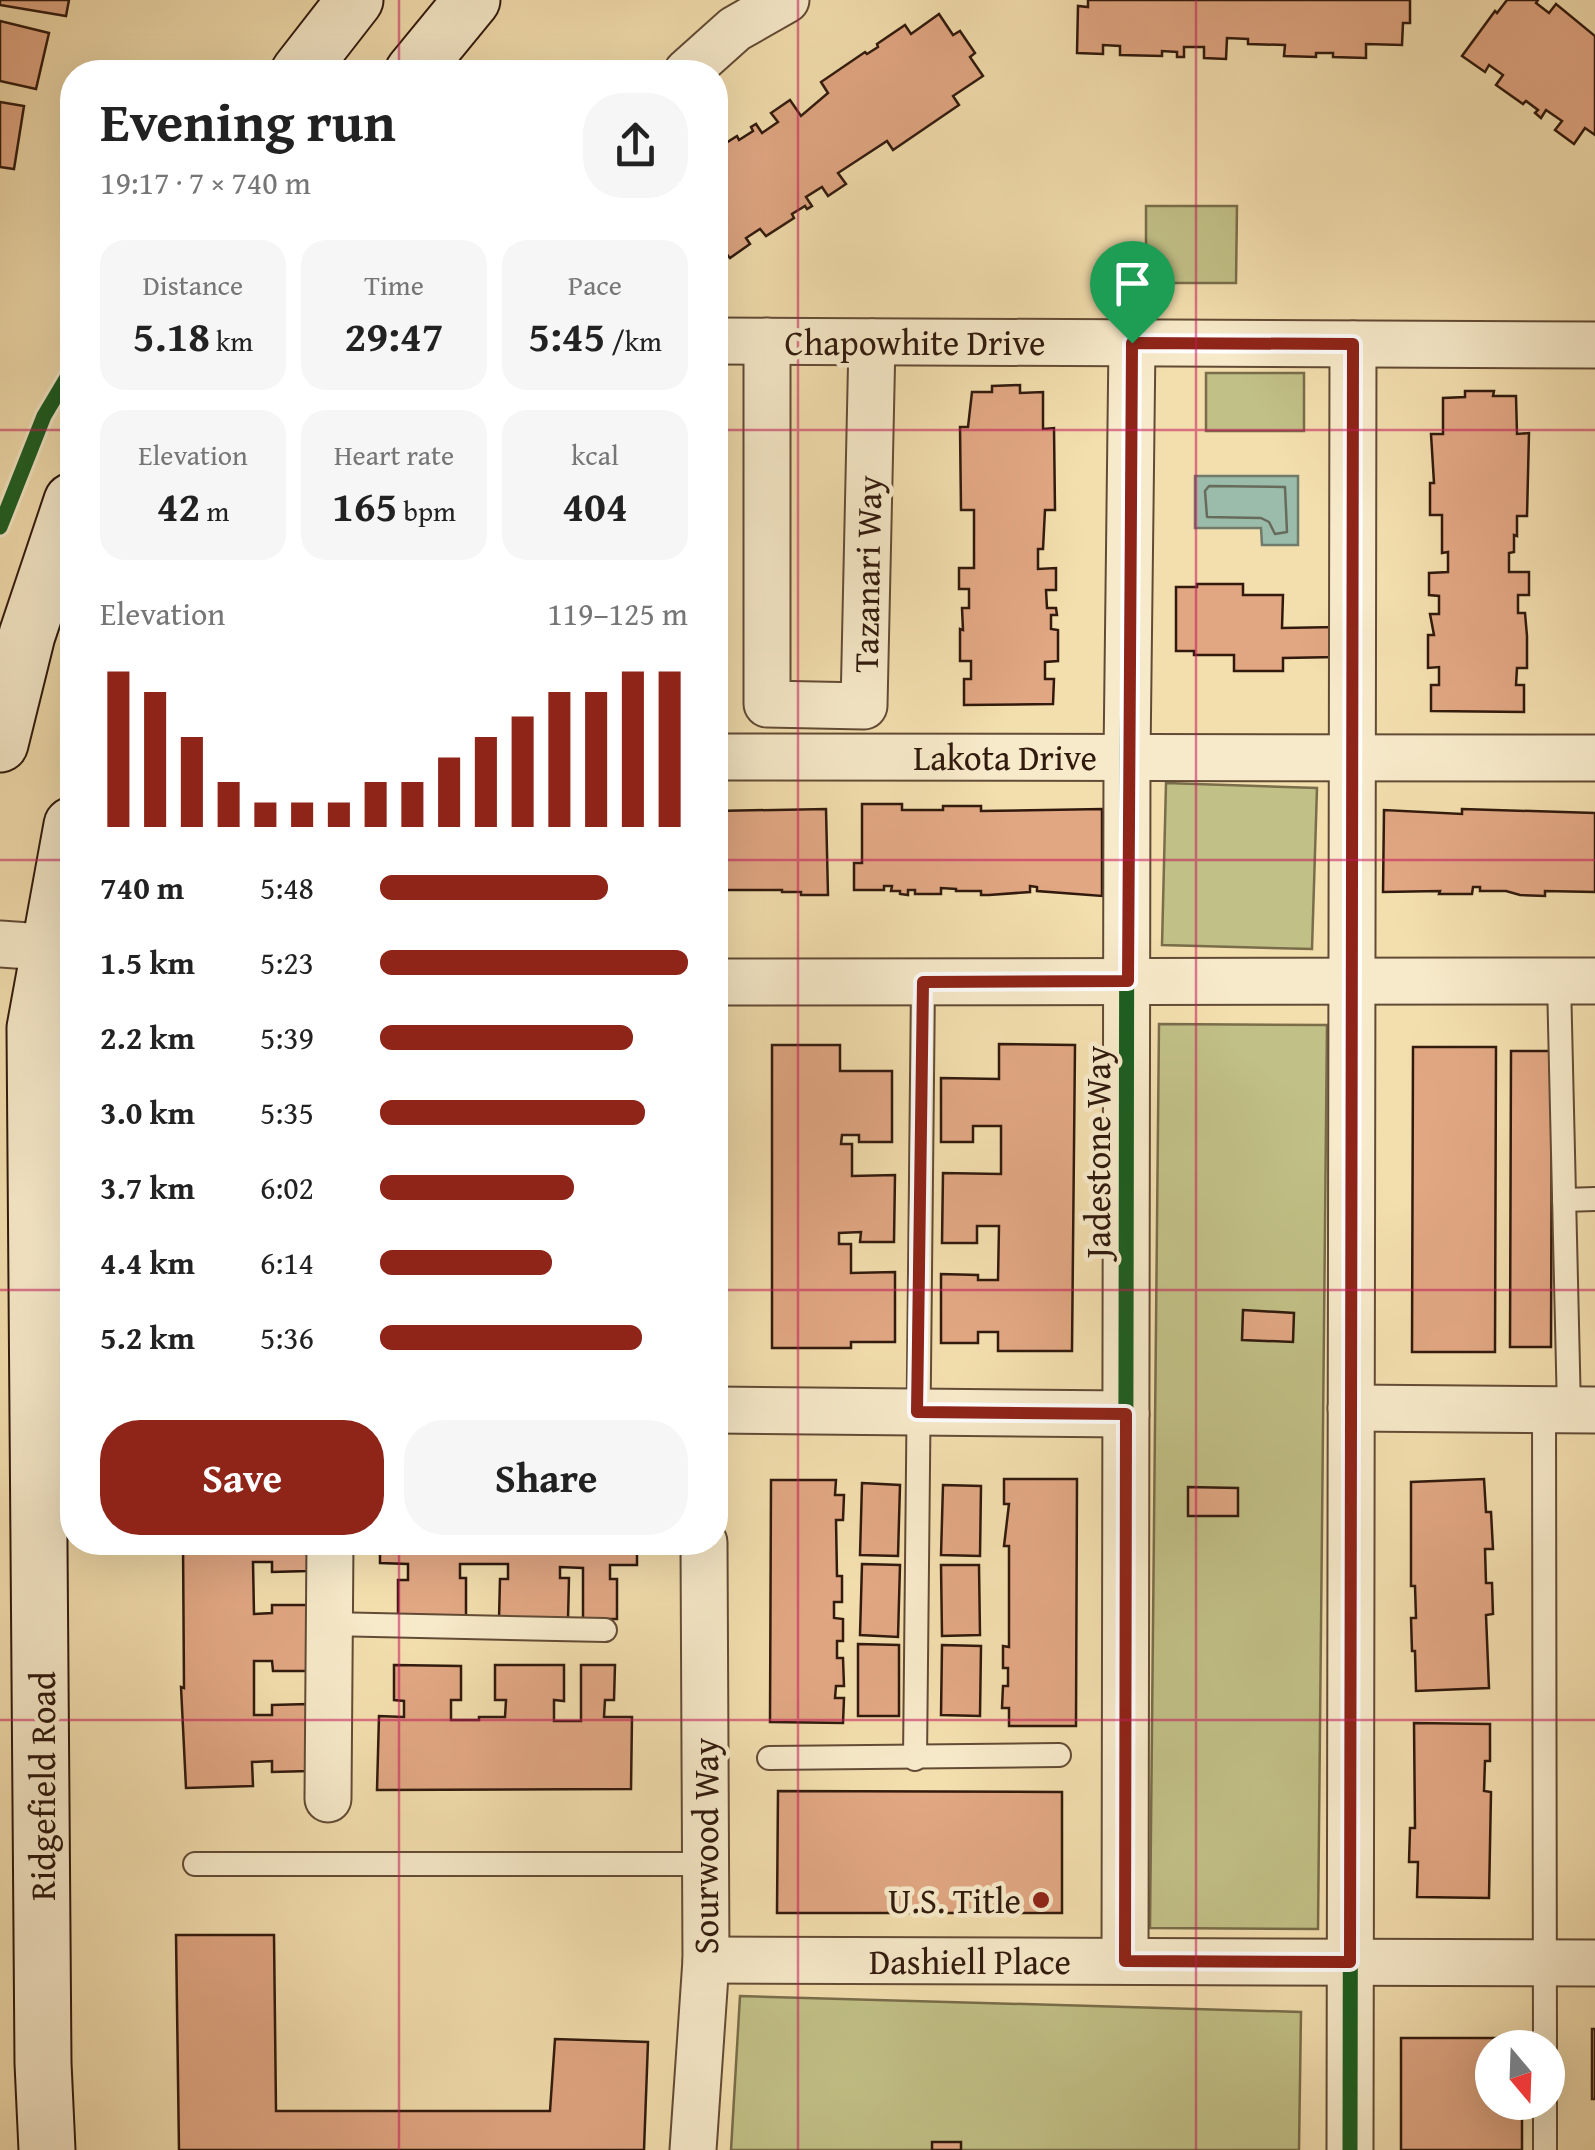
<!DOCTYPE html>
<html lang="en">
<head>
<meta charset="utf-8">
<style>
	:root { --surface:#fff; --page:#f6f6f6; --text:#222; --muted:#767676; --accent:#8f2418 }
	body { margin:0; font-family:"Gentium Book Plus",serif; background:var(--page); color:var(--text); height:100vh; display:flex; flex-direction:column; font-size:38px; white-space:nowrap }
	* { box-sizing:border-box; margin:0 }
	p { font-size:32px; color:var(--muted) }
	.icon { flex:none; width:55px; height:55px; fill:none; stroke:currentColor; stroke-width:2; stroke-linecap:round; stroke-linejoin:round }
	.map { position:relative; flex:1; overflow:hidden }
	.panel { position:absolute; left:60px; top:60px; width:668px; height:1495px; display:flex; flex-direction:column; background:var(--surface); border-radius:40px; box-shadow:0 10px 40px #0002 }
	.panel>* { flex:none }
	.needle { width:65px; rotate:161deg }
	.fabs { position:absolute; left:1475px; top:2030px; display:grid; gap:20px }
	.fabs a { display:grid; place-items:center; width:90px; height:90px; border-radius:50%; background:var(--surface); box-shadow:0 10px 40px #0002; font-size:50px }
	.pin { position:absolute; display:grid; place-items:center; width:85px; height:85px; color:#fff; margin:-102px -42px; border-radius:50% 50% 50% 0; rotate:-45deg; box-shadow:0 0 10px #0007 }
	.pin .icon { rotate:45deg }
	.round { display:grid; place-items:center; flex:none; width:105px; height:105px; border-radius:40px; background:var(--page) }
	.head { display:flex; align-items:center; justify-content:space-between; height:170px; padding:0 40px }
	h1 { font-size:55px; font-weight:700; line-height:75px }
	.figures { display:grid; grid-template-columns:repeat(3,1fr); gap:15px; height:170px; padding:10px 40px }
	.figures div { display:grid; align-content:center; border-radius:25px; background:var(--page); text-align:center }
	.figures b { font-size:42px; font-weight:700 }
	.figures small { font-size:28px; font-weight:400 }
	.figures p { font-size:28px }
	.chart { height:280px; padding:20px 40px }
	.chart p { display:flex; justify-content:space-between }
	.chart svg { width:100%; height:180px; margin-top:10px; stroke:var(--accent); stroke-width:6 }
	.action { display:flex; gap:20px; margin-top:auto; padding:20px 40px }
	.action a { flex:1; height:115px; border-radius:40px; background:var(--accent); color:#fff; font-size:40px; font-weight:700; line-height:115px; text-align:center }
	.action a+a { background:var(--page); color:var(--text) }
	ul { padding:0 40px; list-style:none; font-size:32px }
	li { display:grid; grid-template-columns:160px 120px 1fr; align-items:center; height:75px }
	li i { height:25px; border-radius:12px; background:var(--accent) }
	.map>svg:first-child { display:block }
	.green { fill:#c1c086; stroke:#796d4a; stroke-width:2.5 }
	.water { fill:#9bbcaa; stroke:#717b6b; stroke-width:2.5 }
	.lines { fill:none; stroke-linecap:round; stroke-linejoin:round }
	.shore { stroke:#666b5c; stroke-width:2.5 }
	.building { fill:#e1a783; stroke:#311a0d; stroke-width:2.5 }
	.service-casing { stroke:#624b35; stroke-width:26 }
	.minor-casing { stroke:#624b35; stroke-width:49 }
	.secondary-casing { stroke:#311a0d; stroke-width:59 }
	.service { stroke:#f7eaca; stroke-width:22 }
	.minor { stroke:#f7eaca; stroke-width:45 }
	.secondary { stroke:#f7eaca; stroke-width:55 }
	.cycleway-casing { stroke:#f7eaca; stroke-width:21 }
	.cycleway { stroke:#1b5e20; stroke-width:15 }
	.route-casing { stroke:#fff; stroke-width:20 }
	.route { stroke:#8f2418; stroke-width:12 }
	.grid { fill:none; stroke:#c2185b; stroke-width:2.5; stroke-opacity:0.55 }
	.poi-dot { fill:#8f2418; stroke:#f7eaca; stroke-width:4 }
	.labels { text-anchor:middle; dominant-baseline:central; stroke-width:9; stroke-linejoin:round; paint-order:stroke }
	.street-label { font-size:35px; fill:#311a0d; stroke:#f7eaca }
	.poi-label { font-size:35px; fill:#311a0d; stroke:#f7eaca; text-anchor:end }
</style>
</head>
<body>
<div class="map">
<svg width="1595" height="2150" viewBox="0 0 1595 2150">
	<rect width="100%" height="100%" fill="#f3deae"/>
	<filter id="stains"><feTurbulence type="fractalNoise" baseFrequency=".002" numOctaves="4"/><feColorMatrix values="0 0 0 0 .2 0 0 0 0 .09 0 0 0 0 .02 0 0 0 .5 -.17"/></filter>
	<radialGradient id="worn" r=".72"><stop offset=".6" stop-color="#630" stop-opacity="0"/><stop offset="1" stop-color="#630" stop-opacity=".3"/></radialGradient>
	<!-- green -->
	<g class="green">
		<polygon points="1146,206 1237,206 1236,283 1146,283"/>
		<rect x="1206" y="373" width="98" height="58"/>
		<polygon points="1166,783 1317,788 1312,949 1162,945"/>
		<polygon points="1159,1024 1327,1025 1318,1929 1150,1928"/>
		<polygon points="740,1996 1301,2012 1299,2150 731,2150"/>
	</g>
	<!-- water -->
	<polygon class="water" points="1195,476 1298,476 1298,545 1262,545 1261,528 1195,528"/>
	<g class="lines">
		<!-- shore -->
		<polygon class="shore" points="1209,486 1285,487 1287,532 1275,534 1269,522 1261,518 1207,517 1205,491"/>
	</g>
	<!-- building -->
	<g class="building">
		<polygon points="0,0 69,0 66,16 0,5"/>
		<polygon points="1088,0 1410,0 1410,23 1403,23 1402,45 1366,44 1366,58 1333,57 1333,53 1316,53 1316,57 1284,56 1285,45 1248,44 1248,39 1227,38 1226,59 1204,58 1204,47 1184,47 1184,57 1177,57 1177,52 1162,51 1162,56 1120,55 1120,46 1103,45 1103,54 1077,53 1078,6 1088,7"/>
		<polygon points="1507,0 1538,0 1536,3 1549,13 1556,4 1595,36 1595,135 1585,128 1574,144 1555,130 1562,121 1546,110 1541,118 1535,113 1538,110 1526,101 1523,104 1496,85 1503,75 1489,65 1485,72 1462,56 1495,11 1497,13"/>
		<polygon points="939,14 953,35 960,31 975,53 970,57 983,76 953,96 959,105 893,150 887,141 838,173 846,184 828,196 822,187 806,197 812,206 807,209 805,206 792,214 794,218 766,236 760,229 746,238 750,244 730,258 715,241 715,150 737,136 739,140 753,131 751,127 756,124 762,133 778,122 771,113 790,100 801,116 828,93 821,82 865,52 867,54 878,47 877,44 905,25 911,34"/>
		<polygon points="0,21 49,33 36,89 0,81"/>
		<polygon points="0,102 24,106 14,169 0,167"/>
		<polygon points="1020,385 1020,393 1043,392 1043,429 1054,428 1055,510 1045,510 1043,549 1038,549 1038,569 1056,568 1056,590 1046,590 1047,608 1056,608 1057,615 1051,615 1051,629 1058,630 1058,661 1045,662 1045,679 1054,679 1053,704 964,705 964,679 971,679 971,661 960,661 960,629 963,630 962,608 969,608 969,589 959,589 959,568 974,568 974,510 961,510 960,427 968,427 972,392 992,392 992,386"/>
		<polygon points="1465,391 1494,391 1493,396 1516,396 1517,434 1529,433 1527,516 1517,516 1517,536 1514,535 1514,552 1509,553 1509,572 1529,572 1529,595 1518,595 1518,613 1525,613 1527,636 1527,668 1517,668 1516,685 1524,685 1524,712 1431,711 1431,685 1439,685 1439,667 1428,668 1428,635 1434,635 1430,614 1439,614 1439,596 1429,595 1429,573 1448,572 1448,552 1442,553 1442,515 1430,515 1430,483 1434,483 1431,434 1443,434 1443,398 1465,397"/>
		<polygon points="1197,584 1243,584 1243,595 1283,595 1282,628 1337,627 1337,657 1283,658 1283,671 1234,671 1234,655 1194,655 1194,651 1176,651 1176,587 1197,587"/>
		<polygon points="862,804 902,804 902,810 943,810 943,806 981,806 981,811 1102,809 1102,896 1037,891 1037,887 1030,886 1030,892 989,895 981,895 981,891 956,891 956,889 941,888 941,894 915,894 915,890 908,890 908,895 900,894 900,891 891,891 892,886 884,886 884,890 854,890 854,863 862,863"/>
		<polygon points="826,809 828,895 801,895 801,892 782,892 782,890 715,890 715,811"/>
		<polygon points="1462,809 1595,813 1595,892 1545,891 1545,896 1520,895 1506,891 1480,891 1480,887 1473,887 1472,894 1439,894 1440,891 1383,892 1384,810 1462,814"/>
		<polygon points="999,1044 1075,1045 1072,1351 998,1351 998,1332 978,1332 978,1343 941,1343 941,1274 978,1275 978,1280 998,1280 999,1226 977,1226 977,1243 942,1243 943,1173 1001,1174 1001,1126 973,1126 973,1142 941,1142 941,1078 999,1079"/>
		<polygon points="772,1045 840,1045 840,1071 892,1071 892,1142 859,1142 859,1135 842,1135 841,1144 852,1144 852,1176 895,1175 894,1242 860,1242 861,1232 839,1233 839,1244 851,1244 851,1273 895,1272 895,1342 851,1342 851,1348 772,1348"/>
		<polygon points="1413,1047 1496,1047 1495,1352 1412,1352"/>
		<polygon points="1511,1051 1552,1051 1551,1347 1510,1347"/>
		<polygon points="1243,1310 1294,1313 1293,1342 1242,1340"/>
		<polygon points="1004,1479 1077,1479 1076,1726 1009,1726 1009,1708 1002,1708 1003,1686 1008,1686 1008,1668 1003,1668 1003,1646 1009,1647 1009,1546 1004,1546 1009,1504 1004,1504"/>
		<polygon points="1484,1479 1486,1512 1491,1512 1493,1549 1485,1549 1486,1583 1492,1583 1493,1614 1486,1615 1489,1688 1416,1691 1415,1651 1412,1651 1411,1618 1416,1618 1415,1586 1411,1586 1411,1482"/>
		<polygon points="771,1480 836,1480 835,1495 844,1495 843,1520 836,1520 837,1576 842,1576 842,1602 834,1602 834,1618 843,1619 843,1641 837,1641 837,1658 843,1658 844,1686 836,1686 835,1698 844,1698 843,1723 770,1722"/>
		<polygon points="862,1483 900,1485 898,1556 860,1555"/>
		<polygon points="943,1485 981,1486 980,1556 941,1555"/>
		<polygon points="1188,1487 1238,1488 1238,1516 1188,1516"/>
		<polygon points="183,1542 308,1542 308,1571 272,1572 272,1562 253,1562 254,1614 272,1613 272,1605 307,1605 309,1671 273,1671 272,1661 254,1661 254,1715 272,1715 272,1705 308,1704 309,1771 272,1772 272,1761 252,1762 253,1786 186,1788 181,1687 184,1688"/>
		<polygon points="380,1542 637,1542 637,1565 610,1565 610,1579 617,1579 617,1619 583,1619 583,1568 560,1567 560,1578 569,1578 568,1619 499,1619 500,1579 508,1579 508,1564 460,1564 460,1578 466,1578 466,1620 398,1619 398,1580 408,1580 408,1564 380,1563"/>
		<polygon points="862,1564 900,1565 898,1637 860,1635"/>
		<polygon points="941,1565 979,1565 980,1635 942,1636"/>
		<polygon points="858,1644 899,1645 899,1716 858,1716"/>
		<polygon points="942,1645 981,1646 980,1716 941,1715"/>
		<polygon points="394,1665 461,1666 461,1700 451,1700 451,1720 479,1720 479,1717 505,1717 506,1700 495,1700 495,1665 564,1665 564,1701 554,1700 554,1721 581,1721 581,1665 615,1665 614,1700 605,1700 604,1717 632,1717 631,1789 377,1790 379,1716 404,1717 404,1701 394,1700"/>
		<polygon points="1414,1723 1490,1724 1490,1761 1485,1761 1484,1791 1491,1792 1489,1898 1417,1897 1418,1862 1409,1862 1410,1828 1415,1828"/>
		<polygon points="778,1791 1062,1792 1062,1913 777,1913"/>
		<polygon points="176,1935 274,1935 276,2111 550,2111 555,2039 648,2042 644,2150 179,2150"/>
		<rect x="1592" y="2029" width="3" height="70"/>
		<polygon points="1401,2038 1522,2038 1522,2048 1492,2048 1492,2102 1522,2102 1522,2150 1401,2150"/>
		<rect x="932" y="2142" width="29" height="8"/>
	</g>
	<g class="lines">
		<!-- service casing -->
		<g class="service-casing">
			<g id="service">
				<polyline points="1559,981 1569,1410"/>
				<polyline points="1564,1200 1595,1199"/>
				<polyline points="1544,1410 1545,2048"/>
				<polyline points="329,1624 605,1630"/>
				<polyline points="769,1758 1059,1755"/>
				<polyline points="915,1759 923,982"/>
				<polyline points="195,1864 705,1864"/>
				<polyline points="1545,2102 1545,2150"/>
			</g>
		</g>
		<!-- minor casing -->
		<g class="minor-casing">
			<g id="minor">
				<polyline points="687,72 735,29 786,0"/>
				<polyline points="715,341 1595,345"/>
				<polyline points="767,341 767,704 864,706 872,342"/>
				<polyline points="715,757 1595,758"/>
				<polyline points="0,944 72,949"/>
				<polyline points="715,982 1595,981"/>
				<polyline points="1351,1408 1595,1410"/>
				<polyline points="715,1410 1126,1414"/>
				<polyline points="328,1799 330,1542"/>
				<polyline points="706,1960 1595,1963"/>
				<polyline points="1125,1961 1127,757 1132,343"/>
				<polyline points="693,2150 706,1960 704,1542"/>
				<polyline points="1350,2150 1353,344"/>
			</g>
		</g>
		<!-- secondary casing -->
		<g class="secondary-casing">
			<g id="secondary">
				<polyline points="299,72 355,0"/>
				<polyline points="413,72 472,0"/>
				<polyline points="0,744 27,635 72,501"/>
				<polyline points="47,2150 43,2063 35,1028 72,825"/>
			</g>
		</g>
		<!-- service -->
		<use href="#service" class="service"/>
		<!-- minor -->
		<use href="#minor" class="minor"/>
		<!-- secondary -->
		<use href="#secondary" class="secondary"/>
		<!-- cycleway casing -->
		<g class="cycleway-casing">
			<g id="cycleway">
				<polyline points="0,527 44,416 72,369"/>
				<polyline points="1125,1961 1127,757 1132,343"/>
				<polyline points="1350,2150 1353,344"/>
			</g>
		</g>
		<!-- cycleway -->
		<use href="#cycleway" class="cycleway"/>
	</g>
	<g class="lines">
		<!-- route casing -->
		<g class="route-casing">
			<polygon id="route" points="1132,343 1353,344 1350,1962 1125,1961 1126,1414 917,1412 923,982 1128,981"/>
		</g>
		<!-- route -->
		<use href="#route" class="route"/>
	</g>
	<!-- grid -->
	<path class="grid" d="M399,0V72M798,0V2150M1196,0V2150M0,430H72M715,430H1595M0,860H72M715,860H1595M0,1290H72M715,1290H1595M399,1542V2150M0,1720H1595"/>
	<!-- markers -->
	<circle class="poi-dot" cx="1041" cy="1900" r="10"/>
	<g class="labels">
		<!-- street labels -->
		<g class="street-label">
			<text x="915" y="342">Chapowhite Drive</text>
			<text transform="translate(867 574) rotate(-89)">Tazanari Way</text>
			<text x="1005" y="757">Lakota Drive</text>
			<text transform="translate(1097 1152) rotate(-90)">Jadestone Way</text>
			<text transform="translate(42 1786) rotate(-90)">Ridgefield Road</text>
			<text transform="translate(705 1846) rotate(-90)">Sourwood Way</text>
			<text x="970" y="1961">Dashiell Place</text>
		</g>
		<!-- poi labels -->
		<g class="poi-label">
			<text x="1021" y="1900">U.S. Title</text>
		</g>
	</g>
	<rect width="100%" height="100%" filter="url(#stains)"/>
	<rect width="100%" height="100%" fill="url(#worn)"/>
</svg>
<div class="fabs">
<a><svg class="needle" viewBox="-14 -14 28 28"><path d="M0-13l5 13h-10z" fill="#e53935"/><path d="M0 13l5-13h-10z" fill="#767676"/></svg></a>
</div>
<div class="pin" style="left:1132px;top:343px;background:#1e9e55"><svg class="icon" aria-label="arrive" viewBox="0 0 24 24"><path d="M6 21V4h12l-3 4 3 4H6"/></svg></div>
<section class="panel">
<div class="head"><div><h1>Evening run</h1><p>19:17 · 7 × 740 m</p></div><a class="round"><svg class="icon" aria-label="share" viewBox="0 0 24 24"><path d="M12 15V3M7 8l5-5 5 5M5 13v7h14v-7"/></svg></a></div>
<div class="figures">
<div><p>Distance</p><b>5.18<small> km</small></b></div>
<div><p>Time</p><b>29:47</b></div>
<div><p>Pace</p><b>5:45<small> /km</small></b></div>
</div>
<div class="figures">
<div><p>Elevation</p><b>42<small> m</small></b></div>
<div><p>Heart rate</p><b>165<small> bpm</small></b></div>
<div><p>kcal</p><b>404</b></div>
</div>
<div class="chart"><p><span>Elevation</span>119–125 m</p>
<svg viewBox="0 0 160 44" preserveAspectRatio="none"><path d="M5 44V6M15 44V11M25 44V22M35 44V33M45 44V38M55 44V38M65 44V38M75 44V33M85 44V33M95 44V27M105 44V22M115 44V17M125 44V11M135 44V11M145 44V6M155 44V6"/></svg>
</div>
<ul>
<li><b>740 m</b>5:48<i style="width:74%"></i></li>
<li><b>1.5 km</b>5:23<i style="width:100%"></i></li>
<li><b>2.2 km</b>5:39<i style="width:82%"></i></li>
<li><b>3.0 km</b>5:35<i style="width:86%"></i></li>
<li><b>3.7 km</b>6:02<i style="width:63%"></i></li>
<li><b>4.4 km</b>6:14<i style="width:56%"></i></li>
<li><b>5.2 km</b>5:36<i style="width:85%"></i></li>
</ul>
<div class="action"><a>Save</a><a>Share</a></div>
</section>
</div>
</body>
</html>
